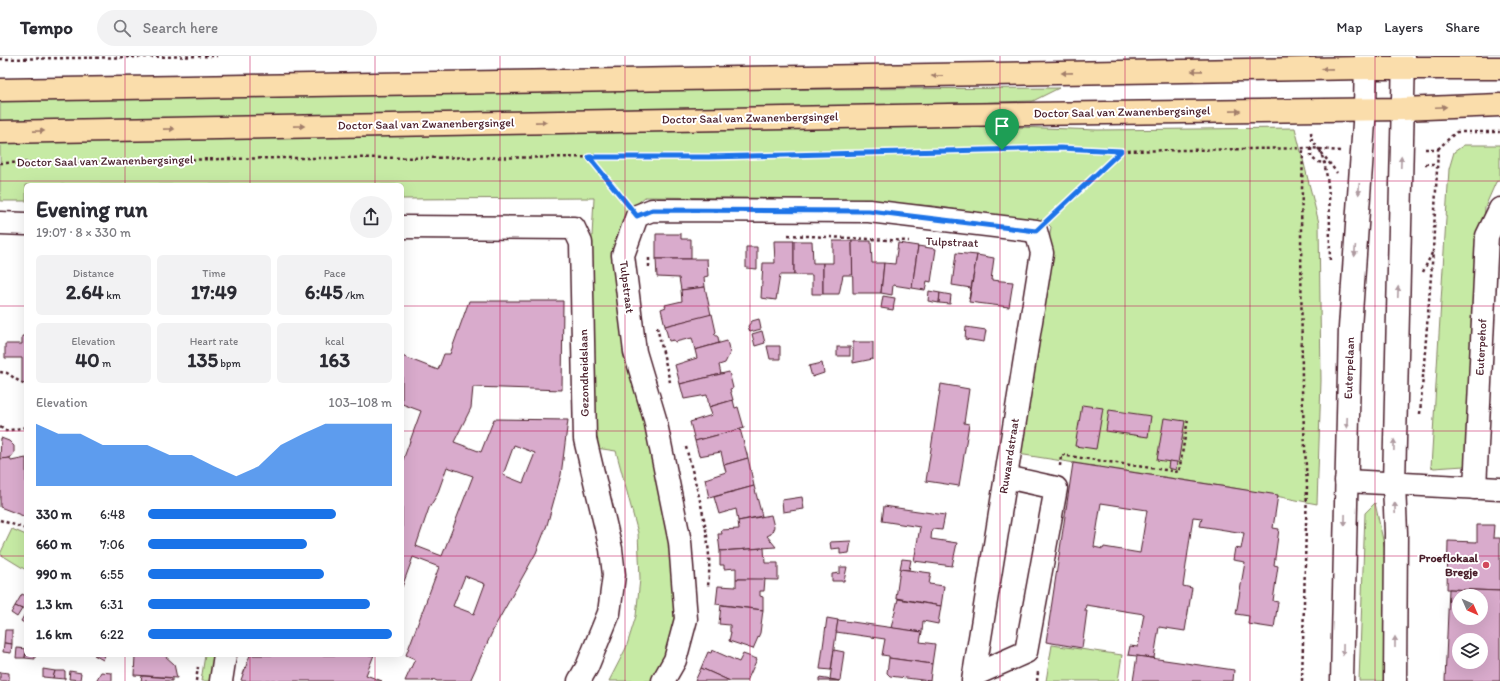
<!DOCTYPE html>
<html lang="en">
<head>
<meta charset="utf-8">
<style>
	:root { --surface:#fff; --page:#f2f2f3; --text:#2b2b33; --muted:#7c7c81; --line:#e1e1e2; --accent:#1a73e8 }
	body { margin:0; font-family:Itim,sans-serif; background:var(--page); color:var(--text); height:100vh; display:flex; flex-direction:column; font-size:15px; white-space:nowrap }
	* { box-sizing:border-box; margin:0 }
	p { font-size:13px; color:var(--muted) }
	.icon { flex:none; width:22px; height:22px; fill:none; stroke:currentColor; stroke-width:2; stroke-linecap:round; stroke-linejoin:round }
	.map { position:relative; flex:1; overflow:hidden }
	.panel { position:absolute; left:24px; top:127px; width:380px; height:474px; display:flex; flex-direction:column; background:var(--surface); border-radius:6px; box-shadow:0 4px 16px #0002 }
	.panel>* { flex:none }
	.needle { width:26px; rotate:135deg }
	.fabs { position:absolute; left:1452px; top:533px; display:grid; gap:8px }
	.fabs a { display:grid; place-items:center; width:36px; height:36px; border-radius:50%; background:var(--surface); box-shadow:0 4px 16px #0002; font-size:20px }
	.pin { position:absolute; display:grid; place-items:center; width:34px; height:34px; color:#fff; margin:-41px -17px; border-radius:50% 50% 50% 0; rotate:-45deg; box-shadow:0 0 4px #0007 }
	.pin .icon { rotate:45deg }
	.round { display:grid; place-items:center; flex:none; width:42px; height:42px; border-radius:21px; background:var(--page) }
	.headline { display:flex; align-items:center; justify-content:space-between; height:68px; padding:0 12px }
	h1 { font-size:22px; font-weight:800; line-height:30px }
	.figures { display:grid; grid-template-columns:repeat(3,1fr); gap:6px; height:68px; padding:4px 12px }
	.figures div { display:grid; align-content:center; border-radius:6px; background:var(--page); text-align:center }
	.figures b { font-size:20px; font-weight:800 }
	.figures small { font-size:11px; font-weight:400 }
	.figures p { font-size:11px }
	.chart { height:112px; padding:8px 12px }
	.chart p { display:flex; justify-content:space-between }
	.chart svg { width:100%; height:72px; margin-top:4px; fill:var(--accent); opacity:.7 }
	ul { padding:0 12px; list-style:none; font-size:13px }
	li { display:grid; grid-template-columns:64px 48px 1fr; align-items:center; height:30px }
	li i { height:10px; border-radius:5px; background:var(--accent) }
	header { display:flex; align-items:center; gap:24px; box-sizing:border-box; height:56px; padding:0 20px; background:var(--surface); border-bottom:1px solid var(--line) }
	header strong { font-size:19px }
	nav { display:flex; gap:22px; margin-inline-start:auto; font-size:14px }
	.search { width:280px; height:36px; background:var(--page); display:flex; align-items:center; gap:10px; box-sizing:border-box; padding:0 14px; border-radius:22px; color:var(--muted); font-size:15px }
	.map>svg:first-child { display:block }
	.green { fill:#c6eaa4; stroke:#888468 }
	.building { fill:#d9abcc; stroke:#4a1f2b; fill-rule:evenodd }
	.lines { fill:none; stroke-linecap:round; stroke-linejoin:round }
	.minor-casing { stroke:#4a1f2b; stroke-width:25 }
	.major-casing { stroke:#4a1f2b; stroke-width:25 }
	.path { stroke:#4a1f2b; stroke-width:2.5; stroke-dasharray:3 3; stroke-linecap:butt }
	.minor { stroke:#fff; stroke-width:22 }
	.major { stroke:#faddab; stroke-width:22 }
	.oneway { fill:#a27e6b }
	.oneway2 { fill:#ae9aa0 }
	.route-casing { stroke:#fff; stroke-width:8 }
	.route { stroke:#1a73e8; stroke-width:5 }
	.grid { fill:none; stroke:#c2185b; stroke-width:1; stroke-opacity:0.55 }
	.poi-dot { fill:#d1495b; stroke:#fff; stroke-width:1.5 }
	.labels { text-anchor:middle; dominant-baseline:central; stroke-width:4; stroke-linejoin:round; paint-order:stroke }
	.street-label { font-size:12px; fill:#4a1f2b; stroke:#fff }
	.poi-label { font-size:12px; font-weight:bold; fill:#4a1f2b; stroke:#fff; text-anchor:end }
</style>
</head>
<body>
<header>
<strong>Tempo</strong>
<div class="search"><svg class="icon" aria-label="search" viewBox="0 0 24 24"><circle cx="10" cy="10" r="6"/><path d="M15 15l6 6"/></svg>Search here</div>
<nav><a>Map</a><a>Layers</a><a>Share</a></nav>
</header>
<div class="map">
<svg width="1500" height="625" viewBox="0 0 1500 625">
	<rect width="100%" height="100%" fill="#fff"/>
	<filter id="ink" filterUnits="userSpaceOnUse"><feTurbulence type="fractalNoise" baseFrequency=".025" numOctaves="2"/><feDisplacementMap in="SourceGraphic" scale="8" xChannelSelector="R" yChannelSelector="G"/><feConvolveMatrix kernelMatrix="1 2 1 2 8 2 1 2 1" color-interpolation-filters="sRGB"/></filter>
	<g filter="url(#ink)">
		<!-- green -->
		<g class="green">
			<polygon points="1059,32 1033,45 429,62 0,69 0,42 412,35"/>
			<polygon points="937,68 1097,74 1295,72 1319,167 1321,325 1317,448 1234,432 1018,398 1051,171 1048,168 934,150 835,143 645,141 627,156 617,183 671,459 679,530 672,584 655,625 609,625 626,592 636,560 640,523 638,477 616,395 596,392 586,296 594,142 402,143 402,129 26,129 26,145 0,145 0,86"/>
			<polygon points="1464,89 1500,89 1500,124 1496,126 1485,151 1472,399 1464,410 1434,412 1431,411 1449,113 1454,96"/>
			<polygon points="1375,447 1386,498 1384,625 1359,625 1365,457"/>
			<polygon points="12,473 26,479 26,514 0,498"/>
			<polygon points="1052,589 1122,599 1118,625 1046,625"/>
			<polygon points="205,599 218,599 213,625 201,625"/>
		</g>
		<!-- building -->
		<g class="building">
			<polygon points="656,178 681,178 681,183 691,183 691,203 656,203"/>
			<polygon points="774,185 794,185 794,219 780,219 776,244 761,242 763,207 775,207"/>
			<polygon points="794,185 812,185 813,207 823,207 823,238 812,238 812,219 794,219"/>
			<polygon points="833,185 852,185 853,219 843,219 839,238 823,238 823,207 833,207"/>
			<polygon points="852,185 871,185 872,207 884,207 881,237 853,237"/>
			<polygon points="898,187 918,190 912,232 893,229 892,239 881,237 884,207 895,208"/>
			<polygon points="918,190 936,193 931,226 927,225 925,234 912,232"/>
			<polygon points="746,191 757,191 757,213 746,212"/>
			<polygon points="956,197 977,199 969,243 971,232 952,229"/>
			<polygon points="977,199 994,202 991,224 1013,226 1009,251 969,246"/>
			<polygon points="656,203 707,203 708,220 704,221 705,231 681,234 679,222 657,221"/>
			<polygon points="705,231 711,259 665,270 661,253 666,251 665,249 682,245 681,234"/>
			<polygon points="929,235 940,237 939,247 928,245"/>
			<polygon points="940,237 951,239 950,248 939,247"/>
			<polygon points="883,240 895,242 893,254 881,252"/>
			<path d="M469,245H563L562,334L473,331L471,352L454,386L481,396L494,363L568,364L561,419L547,469L536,497L495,570L470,625H437L433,623L432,625H405L415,603L406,599L439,511L413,501L402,531V403L403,404L421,355L402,348V300L438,314L444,298H450ZM514,389L535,397L523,427L503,419ZM447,411L473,420L442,500L416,490L429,452L437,439ZM465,520L485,528L474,558L453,550Z"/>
			<polygon points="712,258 716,276 714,278 718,281 719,287 695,294 692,282 675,286 674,284 669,285 665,270"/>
			<polygon points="759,263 761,273 750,276 748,270 752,265"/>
			<polygon points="966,271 986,274 984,286 965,283"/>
			<polygon points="762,275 765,287 755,290 752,278"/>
			<polygon points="22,280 26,280 26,327 22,327 22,302 5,302 5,288 22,288"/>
			<polygon points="727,285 730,297 725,307 719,309 721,318 680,328 675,309 697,302 695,294"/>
			<polygon points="853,286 873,286 873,303 853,307"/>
			<polygon points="767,290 780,290 780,303 770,303"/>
			<rect x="837" y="291" width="13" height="9"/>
			<polygon points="822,307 824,317 812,321 809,310"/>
			<polygon points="729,316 733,332 730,333 733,344 709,351 707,339 684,343 680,328"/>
			<polygon points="941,328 969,333 964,367 969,368 959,430 926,425"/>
			<polygon points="733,344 735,352 738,351 744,372 695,385 690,366 712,359 709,351"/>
			<polygon points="1082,349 1103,352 1096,393 1075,390"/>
			<polygon points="1109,354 1151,360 1148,381 1106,375"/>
			<polygon points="1164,362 1185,365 1178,407 1157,404"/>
			<polygon points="740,373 748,402 724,409 721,396 699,400 695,385"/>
			<polygon points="1,382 9,385 14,390 14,397 10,402 0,403"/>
			<polygon points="10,402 11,405 26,402 26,461 0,451 0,403"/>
			<polygon points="748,402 754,430 709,442 705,423 726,416 724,409"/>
			<polygon points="1169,405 1177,406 1176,414 1168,412"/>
			<path d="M1073,407L1278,439L1273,472L1279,473L1274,509L1278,510L1273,545L1278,546L1274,572L1248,568L1249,560L1236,558L1245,506L1233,504L1235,492L1241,493L1244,477L1200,470L1202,462L1193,461L1183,530L1192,532L1185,575L1159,571L1154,602L1128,599L1130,590L1138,591L1144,558L1086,549L1085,555H1087L1082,592L1046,586ZM1101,447L1147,454L1140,497L1104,491L1103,493L1094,491Z"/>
			<polygon points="754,430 762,460 738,465 736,453 719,458 714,441"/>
			<polygon points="802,441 804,453 783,456 782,444"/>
			<polygon points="884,450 945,459 942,474 932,473 931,483 957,487 952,510 914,505 920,471 882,465"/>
			<polygon points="771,459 774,471 771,478 767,480 776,491 720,495 718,478 722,478 721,474 739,473 738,465"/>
			<polygon points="1477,469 1494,469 1493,482 1500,482 1500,535 1447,533 1448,485 1477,486"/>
			<polygon points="851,485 849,497 840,498 840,492 831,493 830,486"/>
			<polygon points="764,492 765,507 778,507 778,524 736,523 736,512 724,513 724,509 720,509 720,495"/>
			<polygon points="902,503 911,504 909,514 900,513"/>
			<polygon points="840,511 847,511 844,525 832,525 832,518 840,517"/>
			<polygon points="900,513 931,517 929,528 944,530 941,550 896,542"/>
			<polygon points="736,523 765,523 764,535 760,535 760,540 763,541 763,554 716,548 718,530 736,531"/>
			<path d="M1449,533L1500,535V625H1445ZM1459,540H1481V562H1459ZM1459,584H1481V606H1459Z"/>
			<polygon points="22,538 26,540 26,546 22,553 15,550"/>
			<polygon points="898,543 941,550 938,568 923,565 922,576 891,572"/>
			<polygon points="721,549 763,554 760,577 753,593 729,585 731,576 730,576 730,569 719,568"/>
			<polygon points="15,550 22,553 17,561 11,557"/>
			<polygon points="26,556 26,568 21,565"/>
			<polygon points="827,562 838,564 831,614 820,613"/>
			<polygon points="838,564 922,576 920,586 935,588 932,608 889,602 889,600 882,599 885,583 836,576"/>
			<polygon points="5,574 12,574 12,588 4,587"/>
			<polygon points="4,587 12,588 11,597 3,596"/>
			<polygon points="17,592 26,593 25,602 16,602"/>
			<polygon points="26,594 26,599 35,599 35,603 25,602"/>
			<polygon points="712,594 739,606 743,598 757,603 747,625 730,625 701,612 708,596 711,597"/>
			<polygon points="834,594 844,596 840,625 830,623"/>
			<polygon points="94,599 105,599 103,604"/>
			<polygon points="135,599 164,599 174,608 177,622 134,619"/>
			<polygon points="250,599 374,599 366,619 382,625 243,625 241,624"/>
			<polygon points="1137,600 1234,614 1233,625 1133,625"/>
			<polygon points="889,602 932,608 930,625 890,620 887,617"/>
			<polygon points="701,612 730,625 695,625"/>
			<polygon points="43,613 55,615 53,622 43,621"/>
			<polygon points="55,615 65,615 65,623 53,622"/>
			<polygon points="70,615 81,617 80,624 69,623"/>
			<polygon points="0,616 9,617 9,625 0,625"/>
			<polygon points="101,616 112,617 112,625 96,625"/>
			<polygon points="142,620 172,622 172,625 141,625"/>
			<polygon points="819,622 840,625 819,625"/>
		</g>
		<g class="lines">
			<!-- minor casing -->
			<g class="minor-casing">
				<g id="minor">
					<polyline points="0,167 26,168"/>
					<polyline points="402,171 574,172 581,187 585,383 611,493 614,519 609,557 587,611 579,625"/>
					<polyline points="1346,425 1500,433"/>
					<polyline points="1475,432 1487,180 1500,153"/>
					<polyline points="974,619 1026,596 1056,432 1006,421"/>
					<polyline points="221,625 225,599"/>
					<polyline points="663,625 675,604 686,563 680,486 655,363 635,296 623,199 637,160 652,154 869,155 1036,175 1042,197 973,625"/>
					<polyline points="1342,625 1350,272 1365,52 1366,0"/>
					<polyline points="1395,625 1396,477 1394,428 1404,0"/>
				</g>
			</g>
			<!-- major casing -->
			<g class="major-casing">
				<g id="major">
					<polyline points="0,34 1366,12 1500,12"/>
					<polyline points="0,76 948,59 1402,53 1500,49"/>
				</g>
			</g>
			<!-- path -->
			<g class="path">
				<polyline points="0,3 217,0"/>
				<polyline points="1311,76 1312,84 1337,117"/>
				<polyline points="1456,76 1500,76"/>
				<polyline points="1311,92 1311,101 1317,106 1326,107"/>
				<polyline points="1425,93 1438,93"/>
				<polyline points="1438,93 1456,76"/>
				<path d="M1320,94C1333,128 1329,171 1330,207"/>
				<polyline points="589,101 623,142"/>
				<polyline points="0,107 281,102 709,101 1060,92 1121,95 1311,92 1340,95"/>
				<polyline points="1425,108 1436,108"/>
				<polyline points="1053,160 1121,95"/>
				<polyline points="788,179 909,185"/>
				<polyline points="649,211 649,198"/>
				<polyline points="1423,216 1432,197"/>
				<polyline points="657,271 670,326"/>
				<polyline points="0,316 7,317 26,330"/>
				<polyline points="1420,358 1433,195 1438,93"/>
				<polyline points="0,371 6,375 26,371"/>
				<path d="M686,391C697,435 714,484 708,530"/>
				<polyline points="1060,410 1061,399 1179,416 1188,363"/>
				<polyline points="0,464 26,473"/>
				<polyline points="196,625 198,611"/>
				<polyline points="1037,625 1038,616"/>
				<polyline points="1302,625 1307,430 1302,334 1301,173 1303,93"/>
			</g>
			<!-- minor -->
			<use href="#minor" class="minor"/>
			<!-- major -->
			<use href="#major" class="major"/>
		</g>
		<!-- one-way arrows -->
		<defs><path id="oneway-solid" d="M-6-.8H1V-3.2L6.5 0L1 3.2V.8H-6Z"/></defs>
		<g class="oneway">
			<use href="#oneway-solid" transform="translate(1327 13) rotate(179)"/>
			<use href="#oneway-solid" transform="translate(1197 15) rotate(179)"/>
			<use href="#oneway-solid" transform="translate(1067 17) rotate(179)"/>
			<use href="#oneway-solid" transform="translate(937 20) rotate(179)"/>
			<use href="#oneway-solid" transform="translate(1441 51) rotate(-2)"/>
			<use href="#oneway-solid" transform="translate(1235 55) rotate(-1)"/>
			<use href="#oneway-solid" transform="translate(541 66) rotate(-1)"/>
			<use href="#oneway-solid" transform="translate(299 70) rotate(-1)"/>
			<use href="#oneway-solid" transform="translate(169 73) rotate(-1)"/>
			<use href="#oneway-solid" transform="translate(39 75) rotate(-1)"/>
		</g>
		<g class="oneway2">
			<use href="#oneway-solid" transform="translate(1401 106) rotate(-88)"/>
			<use href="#oneway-solid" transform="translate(1359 133) rotate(93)"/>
			<use href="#oneway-solid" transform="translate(1355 195) rotate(94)"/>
			<use href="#oneway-solid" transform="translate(1398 236) rotate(-88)"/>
			<use href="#oneway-solid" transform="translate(1347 367) rotate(92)"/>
			<use href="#oneway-solid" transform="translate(1394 389) rotate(-89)"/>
			<use href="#oneway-solid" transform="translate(1395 452) rotate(-92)"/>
			<use href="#oneway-solid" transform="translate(1345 464) rotate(91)"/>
			<use href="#oneway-solid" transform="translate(1395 586) rotate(-90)"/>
			<use href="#oneway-solid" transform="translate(1343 594) rotate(91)"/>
		</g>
	</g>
	<g class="lines" filter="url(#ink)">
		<!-- route casing -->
		<g class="route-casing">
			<polygon id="route" points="1060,92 1121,95 1036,175 869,155 652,154 637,160 589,101 709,101"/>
		</g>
		<!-- route -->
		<use href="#route" class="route"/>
	</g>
	<!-- grid -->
	<path class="grid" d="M125,0V129M250,0V129M375,0V129M500,0V625M625,0V625M750,0V625M875,0V625M1000,0V625M1125,0V625M1250,0V625M1375,0V625M0,125H1500M0,250H26M402,250H1500M0,375H26M402,375H1500M0,500H26M402,500H1500M125,599V625M250,599V625M375,599V625"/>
	<!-- markers -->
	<circle class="poi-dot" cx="1486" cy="509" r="4"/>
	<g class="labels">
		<!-- street labels -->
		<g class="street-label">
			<text transform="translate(1122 56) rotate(-1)">Doctor Saal van Zwanenbergsingel</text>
			<text transform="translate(750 62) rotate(-1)">Doctor Saal van Zwanenbergsingel</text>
			<text transform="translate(426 68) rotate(-1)">Doctor Saal van Zwanenbergsingel</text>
			<text transform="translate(105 105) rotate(-1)">Doctor Saal van Zwanenbergsingel</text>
			<text transform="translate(952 186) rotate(2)">Tulpstraat</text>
			<text transform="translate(627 231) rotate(83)">Tulpstraat</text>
			<text transform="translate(1481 291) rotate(-87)">Euterpehof</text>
			<text transform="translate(1349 312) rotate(-88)">Euterpelaan</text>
			<text transform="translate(584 317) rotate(-91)">Gezondheidslaan</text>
			<text transform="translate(1009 400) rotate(-81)">Ruwaardstraat</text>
		</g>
		<!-- poi labels -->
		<g class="poi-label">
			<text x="1478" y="502">Proeflokaal<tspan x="1478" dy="14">Bregje</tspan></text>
		</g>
	</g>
</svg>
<div class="fabs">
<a><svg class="needle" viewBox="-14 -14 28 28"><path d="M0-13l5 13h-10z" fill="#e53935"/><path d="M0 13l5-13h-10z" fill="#7c7c81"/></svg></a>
<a><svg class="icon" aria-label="layers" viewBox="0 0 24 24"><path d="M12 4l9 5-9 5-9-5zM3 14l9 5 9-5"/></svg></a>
</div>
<div class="pin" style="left:1002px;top:94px;background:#1e9e55"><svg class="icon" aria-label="arrive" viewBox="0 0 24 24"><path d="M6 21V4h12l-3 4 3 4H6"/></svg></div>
<section class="panel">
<div class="headline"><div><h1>Evening run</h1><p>19:07 · 8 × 330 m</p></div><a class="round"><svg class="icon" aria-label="share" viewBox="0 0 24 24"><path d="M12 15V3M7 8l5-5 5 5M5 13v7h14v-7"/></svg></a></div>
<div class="figures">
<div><p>Distance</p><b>2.64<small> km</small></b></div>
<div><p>Time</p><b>17:49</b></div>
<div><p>Pace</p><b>6:45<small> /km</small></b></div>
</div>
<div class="figures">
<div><p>Elevation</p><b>40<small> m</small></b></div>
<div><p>Heart rate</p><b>135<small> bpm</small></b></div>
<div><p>kcal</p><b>163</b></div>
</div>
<div class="chart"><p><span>Elevation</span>103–108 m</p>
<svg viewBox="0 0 160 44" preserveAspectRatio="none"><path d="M0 44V6L10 12L20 12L30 19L40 19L50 19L60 25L70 25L80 32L90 38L100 32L110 19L120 12L130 6L140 6L150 6L160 6V44z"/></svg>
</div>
<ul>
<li><b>330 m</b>6:48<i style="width:77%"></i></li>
<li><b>660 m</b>7:06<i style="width:65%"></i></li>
<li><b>990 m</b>6:55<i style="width:72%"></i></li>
<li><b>1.3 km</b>6:31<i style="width:91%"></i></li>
<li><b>1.6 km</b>6:22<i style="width:100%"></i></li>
</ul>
</section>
</div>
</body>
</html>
